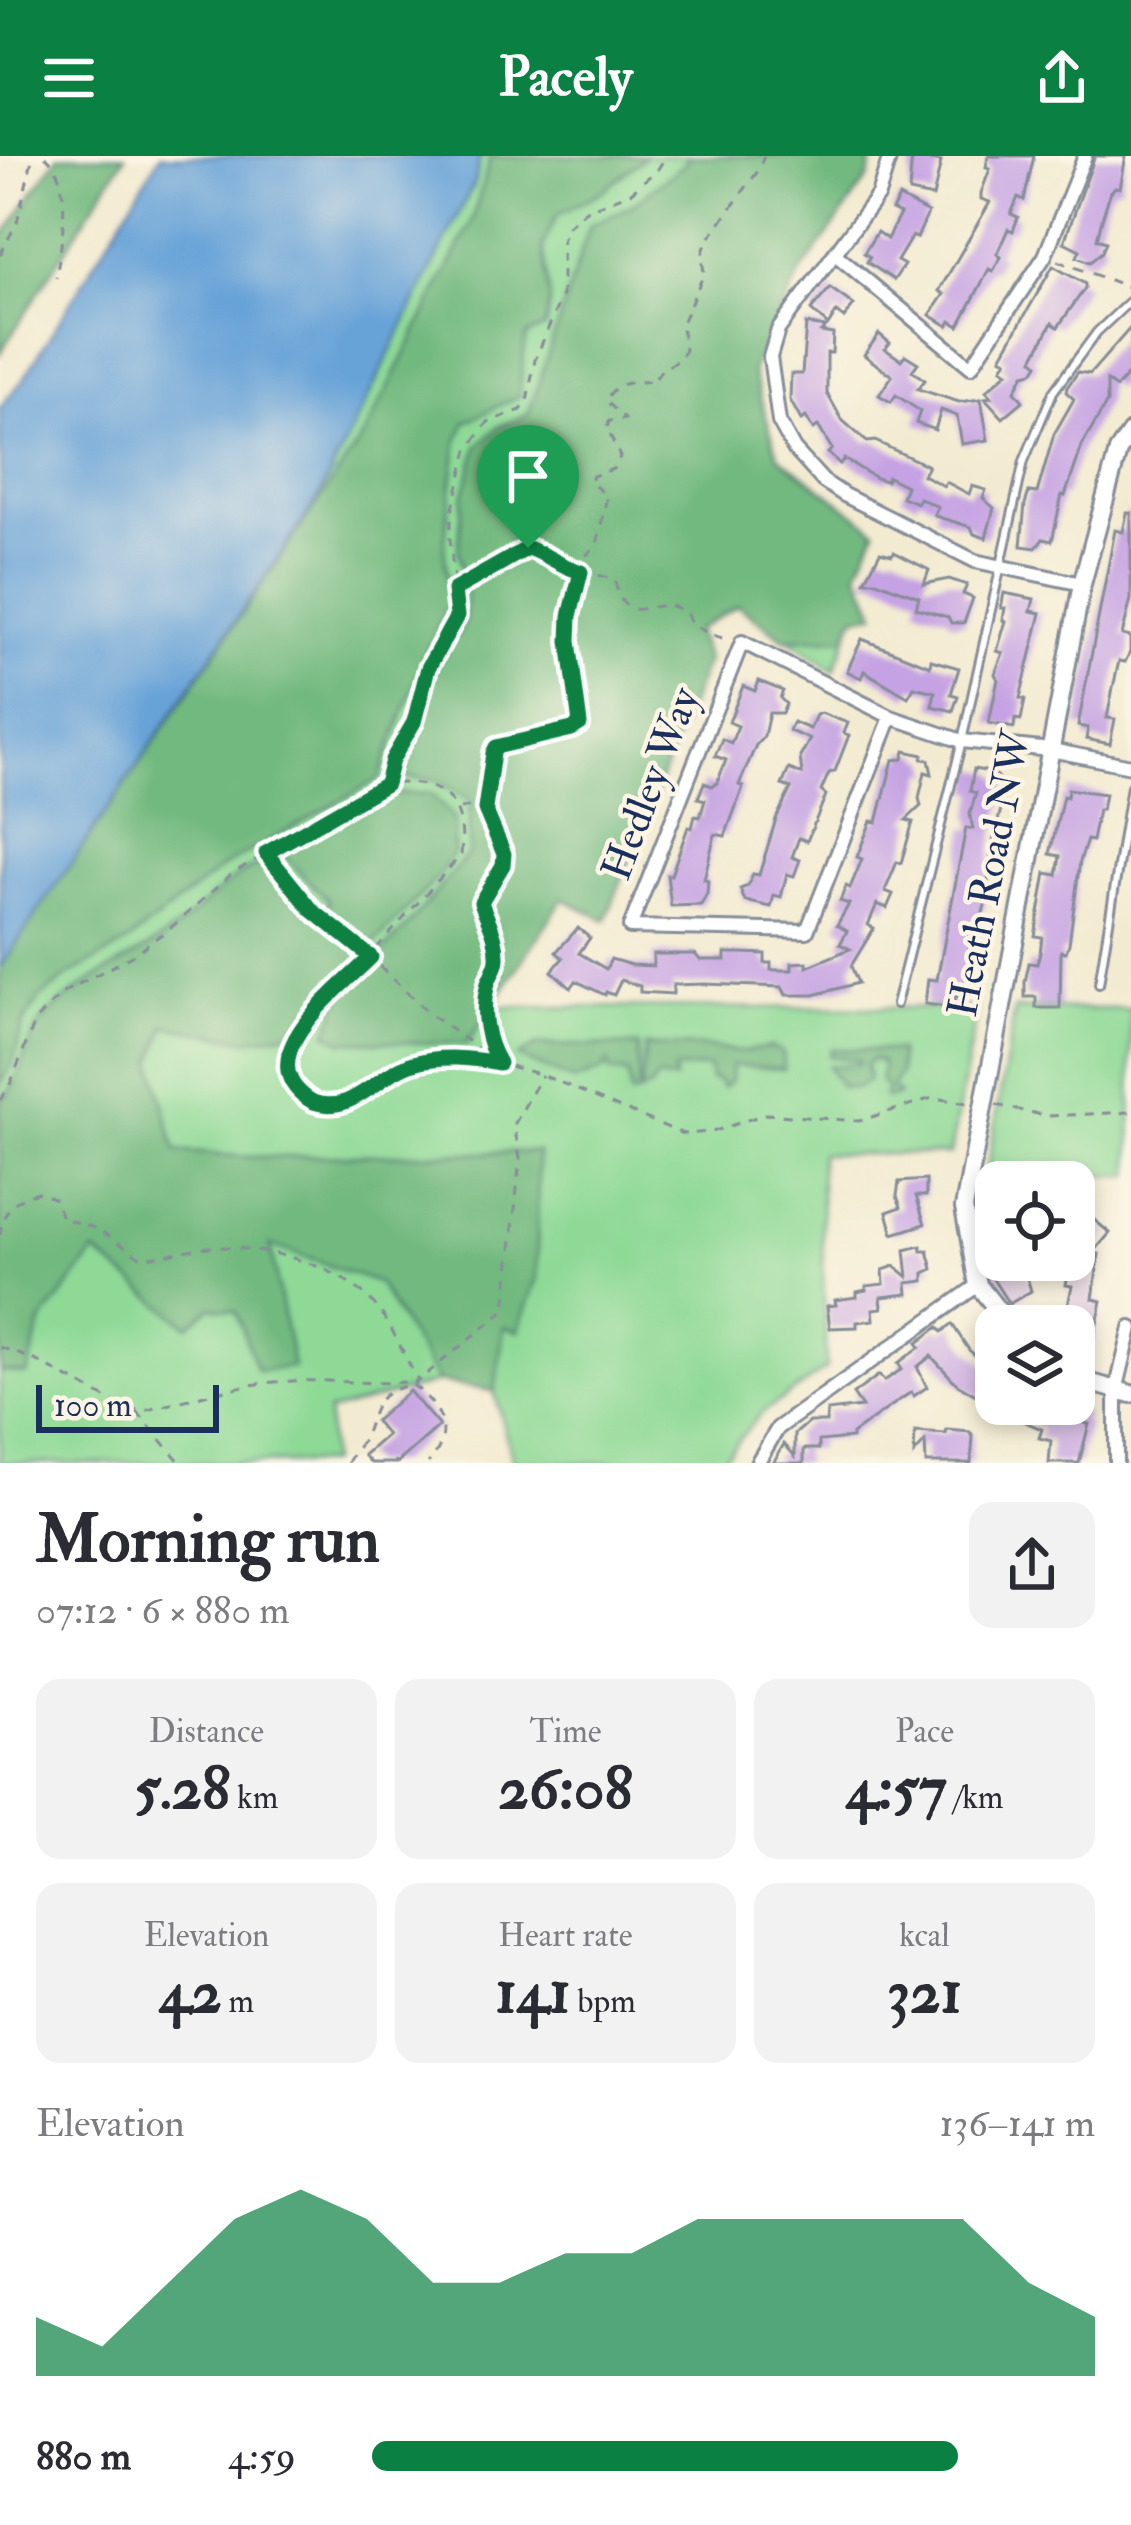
<!DOCTYPE html>
<html lang="en">
<head>
<meta charset="utf-8">
<style>
	:root { --surface:#fff; --page:#f2f2f3; --text:#2b2b33; --muted:#7c7c81; --accent:#0b8043 }
	body { margin:0; font-family:"IM FELL Double Pica",serif; background:var(--page); color:var(--text); height:100vh; display:flex; flex-direction:column; font-size:45px; white-space:nowrap }
	* { box-sizing:border-box; margin:0 }
	p { font-size:39px; color:var(--muted) }
	.icon { flex:none; width:66px; height:66px; fill:none; stroke:currentColor; stroke-width:2; stroke-linecap:round; stroke-linejoin:round }
	.map { position:relative; height:1307px; overflow:hidden }
	.panel { display:flex; flex-direction:column; background:var(--surface); flex:1 }
	.panel>* { flex:none }
	.controls { position:absolute; left:975px; top:1005px; display:grid; gap:24px }
	.controls a { display:grid; place-items:center; width:120px; height:120px; border-radius:24px; background:var(--surface); box-shadow:0 6px 18px #0003; font-size:60px }
	.scale { position:absolute; left:36px; bottom:30px; width:183px; box-sizing:border-box; padding-left:12px; border:6px solid #1b2f5e; border-top:0; font-size:33px; line-height:42px; white-space:nowrap; color:#1b2f5e; -webkit-text-stroke:9px #fcf5e5; paint-order:stroke }
	.pin { position:absolute; display:grid; place-items:center; width:102px; height:102px; color:#fff; margin:-123px -51px; border-radius:50% 50% 50% 0; rotate:-45deg; box-shadow:0 0 12px #0007 }
	.pin .icon { rotate:45deg }
	.round { display:grid; place-items:center; flex:none; width:126px; height:126px; border-radius:24px; background:var(--page) }
	.summary { display:flex; align-items:center; justify-content:space-between; height:204px; padding:0 36px }
	h1 { font-size:66px; font-weight:700; line-height:90px }
	.metrics { display:grid; grid-template-columns:repeat(3,1fr); gap:18px; height:204px; padding:12px 36px }
	.metrics div { display:grid; align-content:center; border-radius:24px; background:var(--page); text-align:center }
	.metrics b { font-size:60px; font-weight:700 }
	.metrics small { font-size:33px; font-weight:400 }
	.metrics p { font-size:33px }
	.chart { height:336px; padding:24px 36px }
	.chart p { display:flex; justify-content:space-between }
	.chart svg { width:100%; height:216px; margin-top:12px; fill:var(--accent); opacity:.7 }
	ul { padding:0 36px; list-style:none; font-size:39px }
	li { display:grid; grid-template-columns:192px 144px 1fr; align-items:center; height:90px }
	li i { height:30px; border-radius:15px; background:var(--accent) }
	header { display:flex; justify-content:space-between; align-items:center; height:156px; padding:0 36px; background:var(--accent); color:#fff; font-size:54px; font-weight:700 }
	.map>svg:first-child { display:block }
	.green { fill:#8ed996; stroke:#54847a; stroke-width:3; fill-rule:evenodd }
	.forest { fill:#72b97f; stroke:#46746e; stroke-width:3 }
	.water { fill:#68a3d8; stroke:#42699b; stroke-width:3 }
	.building { fill:#c5a2e3 }
	.lines { fill:none; stroke-linecap:round; stroke-linejoin:round }
	.service-casing { stroke:#878d98; stroke-width:12 }
	.minor-casing { stroke:#878d98; stroke-width:18 }
	.tertiary-casing { stroke:#878d98; stroke-width:22 }
	.path { stroke:#878d98; stroke-width:3; stroke-dasharray:9 9; stroke-linecap:butt }
	.service { stroke:#fff; stroke-width:6 }
	.minor { stroke:#fff; stroke-width:12 }
	.tertiary { stroke:#fff; stroke-width:16 }
	.route-casing { stroke:#fff; stroke-width:24 }
	.route { stroke:#0b8043; stroke-width:15 }
	.labels { text-anchor:middle; dominant-baseline:central; stroke-width:9; stroke-linejoin:round; paint-order:stroke }
	.street-label { font-size:42px; fill:#1b2f5e; stroke:#fcf5e5 }
</style>
</head>
<body>
<header><svg class="icon" aria-label="menu" viewBox="0 0 24 24"><path d="M4 6h16M4 12h16M4 18h16"/></svg>Pacely<svg class="icon" aria-label="share" viewBox="0 0 24 24"><path d="M12 15V3M7 8l5-5 5 5M5 13v7h14v-7"/></svg></header>
<div class="map">
<svg width="1131" height="1307" viewBox="0 0 1131 1307">
	<rect width="100%" height="100%" fill="#fcf5e5"/>
	<filter id="ink" filterUnits="userSpaceOnUse"><feTurbulence type="fractalNoise" baseFrequency=".00833" numOctaves="2"/><feDisplacementMap in="SourceGraphic" scale="24" xChannelSelector="R" yChannelSelector="G"/><feConvolveMatrix kernelMatrix="1 2 1 2 8 2 1 2 1" color-interpolation-filters="sRGB"/></filter>
	<filter id="wash" filterUnits="userSpaceOnUse"><feTurbulence type="fractalNoise" baseFrequency=".004" numOctaves="4" result="noise"/><feDisplacementMap in="SourceGraphic" scale="48" xChannelSelector="R" yChannelSelector="G"/><feGaussianBlur stdDeviation="2.7" result="paint"/><feColorMatrix in="noise" values="0 0 0 0 0 0 0 0 0 0 0 0 0 0 0 0 0 1.4 0 .05"/><feComposite in="paint" operator="in"/></filter>
	<g filter="url(#wash)">
		<rect width="100%" height="100%" fill="#f3ebd1"/>
		<!-- green -->
		<g class="green">
			<path d="M480,0H872L869,21L801,116L752,215L778,300L876,374L858,415L876,457L854,461L834,515L738,449L696,474L707,504L606,764L563,743L490,851L977,852L950,998H820L826,1213L760,1258L719,1307H513L494,1235L438,1226L328,1256L329,1307H0V812L319,341L476,23ZM490,996H538L519,1175L504,1170L496,1224Z"/>
			<polygon points="1015,853 1131,853 1131,1020 986,1019"/>
		</g>
		<!-- forest -->
		<g class="forest">
			<polygon points="58,0 125,0 0,197 0,85"/>
			<polygon points="491,0 646,0 603,35 557,59 543,90 550,143 545,171 526,180 519,240 466,266 457,287 444,391 450,446 427,494 379,623 224,710 124,789 71,818 40,842 23,868 13,908 0,929 0,812 365,278 472,65"/>
			<polygon points="687,0 872,0 869,21 801,116 752,215 778,300 876,374 858,415 876,457 854,461 846,482 784,483 738,449 696,474 707,504 606,764 563,743 467,888 343,885 327,877 345,831 403,775 469,697 470,645 433,623 398,621 396,610 425,551 431,519 465,467 467,429 458,396 463,341 478,290 500,270 528,259 590,69 632,49 686,7"/>
			<path d="M389,637L431,638L454,663V697L436,723L288,877L247,884L166,870L153,906L176,995L246,1001L538,996L537,1122L518,1175L504,1171L495,1235L438,1226L378,1127L270,1089L293,1211L257,1215L236,1155L211,1151L188,1170L95,1096L41,1167L27,1218L0,1215V947C22,925 22,890 42,866C75,826 130,807 171,776C203,753 229,717 268,705L309,758H325L329,745L280,696L363,646Z"/>
			<polygon points="537,889 638,890 639,937 631,939 627,918 610,916 608,907 602,915 574,925 518,901"/>
			<polygon points="645,890 709,891 740,896 771,891 783,897 784,913 732,909 731,925 723,932 719,925 710,923 709,911 674,914 674,924 657,922 651,932 641,936"/>
			<polygon points="831,893 899,895 900,917 893,930 899,939 886,942 884,939 888,933 881,926 882,906 873,903 866,908 869,924 858,932 841,931 828,910 858,908 859,904 829,900"/>
		</g>
		<!-- water -->
		<polygon class="water" points="160,0 480,0 476,23 319,341 0,812 0,251 23,224"/>
		<g id="blocks">
			<!-- building -->
			<g class="building">
				<polygon points="912,0 932,0 931,4 941,6 933,41 909,36"/>
				<polygon points="988,0 1034,0 1024,44 1018,41 1011,58 1018,61 1013,75 1008,73 997,98 1001,101 993,115 989,113 959,170 951,165 948,170 930,159 944,138 939,135 990,46 981,43 981,37 990,13 986,12"/>
				<polygon points="1095,0 1126,0 1120,32 1115,31 1110,37 1102,63 1097,83 1106,86 1102,96 1090,106 1077,101 1080,94 1064,86"/>
				<polygon points="899,41 928,57 917,82 912,80 897,105 904,109 894,124 867,106 870,101 864,97 877,76 887,83 900,58 892,54"/>
				<polygon points="1053,110 1085,128 1085,132 1058,171 1052,167 1033,203 1038,208 1033,216 1024,218 1015,235 1023,245 1003,262 985,242 991,241 986,235 1008,216 1002,212 1007,204 1001,201"/>
				<polygon points="830,132 854,149 844,162 837,156 828,169 811,154"/>
				<polygon points="806,168 826,171 821,176 833,178 832,197 827,197 827,237 842,264 867,286 875,285 928,310 923,319 944,330 946,326 969,338 972,330 986,334 983,342 994,352 986,382 974,378 971,371 938,361 934,358 938,351 919,342 917,347 902,341 906,330 888,321 886,325 876,322 844,303 840,308 828,297 832,293 818,270 813,273 806,261 801,264 790,244 791,218 802,218"/>
				<polygon points="1131,171 1131,215 1116,232 1107,225 1107,246 1082,290 1065,340 1062,339 1052,385 1043,383 1036,392 1021,390 1025,348 1029,336 1037,337 1054,278 1074,243 1066,236 1067,231 1078,216 1090,218"/>
				<polygon points="879,178 890,187 885,193 901,204 905,199 918,207 912,215 925,224 918,233 959,246 981,243 988,284 962,288 957,260 941,254 935,274 916,267 920,255 896,239 891,246 879,239 892,220 864,199"/>
				<polygon points="1127,357 1131,357 1131,443 1122,479 1130,481 1130,496 1125,506 1119,505 1113,532 1107,562 1115,563 1110,588 1086,583 1088,572 1078,570 1115,374 1123,376"/>
				<polygon points="880,396 892,399 894,396 929,414 924,428 949,423 967,429 963,438 973,442 964,467 951,467 948,461 916,452 919,441 876,425 865,425"/>
				<polygon points="1004,437 1034,443 1031,455 1041,457 1020,542 1025,543 1021,564 1015,563 1014,572 989,567 998,523 995,518 1003,497 997,495 1006,465 1003,464 1005,452 1001,452"/>
				<polygon points="862,483 930,510 931,504 959,512 951,538 958,540 953,555 932,550 935,536 914,531 908,541 864,515 861,522 847,515"/>
				<polygon points="759,525 783,535 780,542 786,548 782,557 769,557 764,580 756,589 739,629 743,631 725,680 715,678 704,724 708,725 707,738 701,749 671,750 667,719 671,719 688,671 692,672 695,660 700,661 705,644 698,642 704,627 712,630 717,627 726,604 715,600 722,583 731,587 738,570 729,566 743,530 755,535"/>
				<polygon points="821,557 848,567 844,577 849,579 835,615 829,617 821,635 826,639 807,685 799,682 792,701 800,704 794,720 787,718 781,741 774,739 771,751 745,745 740,733 748,730 753,718 759,719 776,663 791,632 782,629 789,613 802,618 800,601 810,583 789,575 793,566 810,573 816,559"/>
				<polygon points="905,595 923,599 922,603 929,604 932,618 925,616 919,642 921,650 906,664 913,666 901,707 897,706 885,735 893,738 887,752 877,748 868,769 874,772 851,810 858,827 814,839 786,839 782,831 705,828 673,829 673,838 640,836 640,830 621,824 614,839 606,836 605,839 576,825 571,832 552,815 563,802 556,796 578,772 590,782 579,797 606,813 611,803 631,809 653,810 653,798 695,798 700,804 725,804 725,797 741,797 765,798 765,807 771,807 771,814 792,814 792,807 807,806 807,811 850,793 840,788 847,775 837,769 849,748 840,745 846,730 850,732 862,703 857,701 871,665 877,666 893,604 903,603"/>
				<polygon points="974,613 995,617 1001,626 1007,628 992,690 985,749 977,780 970,782 964,841 955,840 954,852 925,848 928,823 937,824 966,672 973,673 970,658 976,637 970,635"/>
				<polygon points="1068,633 1105,638 1102,654 1098,654 1092,685 1087,684 1080,705 1069,788 1066,796 1061,795 1060,852 1036,852 1036,841 1025,841 1025,826 1029,807 1037,808 1040,797 1042,781 1035,780 1046,717 1057,719 1060,700 1050,698 1063,640 1067,641"/>
				<polygon points="986,1023 996,1023 996,1083 986,1084 983,1083 981,1069 981,1053 986,1053"/>
				<polygon points="926,1024 926,1040 916,1040 925,1068 893,1078 887,1056 901,1051 897,1040 899,1026"/>
				<polygon points="1081,1053 1110,1077 1093,1097 1099,1098 1093,1143 1102,1145 1091,1195 1074,1192 1074,1170 1057,1170 1061,1152 1067,1154 1072,1130 1066,1129 1071,1104 1074,1104 1074,1062"/>
				<polygon points="921,1090 922,1095 928,1095 933,1113 924,1117 924,1125 907,1127 908,1138 881,1141 882,1152 873,1153 874,1164 857,1166 857,1171 830,1172 827,1150 836,1149 835,1144 857,1141 857,1136 866,1134 866,1130 884,1128 883,1114 895,1110 908,1121 905,1094"/>
				<polygon points="987,1104 1022,1104 1031,1135 1009,1148 989,1117"/>
				<polygon points="952,1168 969,1194 996,1218 996,1248 1058,1248 1087,1257 1084,1267 1089,1268 1079,1307 1049,1307 1051,1285 1039,1282 1042,1273 1015,1262 957,1228 931,1200 917,1211 927,1231 914,1240 911,1236 852,1278 852,1282 819,1285 819,1293 804,1293 804,1307 773,1307 784,1288 795,1300 795,1278 809,1266 826,1266 827,1255 862,1251 853,1238 879,1219 884,1225 902,1213 898,1207 920,1191 917,1187 938,1171 942,1176"/>
				<polygon points="409,1235 439,1270 397,1307 371,1307 364,1299 387,1279 375,1265"/>
				<polygon points="947,1274 970,1276 973,1281 971,1307 926,1307 925,1286 914,1298 915,1276 946,1278"/>
			</g>
		</g>
	</g>
	<g filter="url(#ink)">
		<use href="#blocks" fill-opacity="0" stroke="#878d98" stroke-width="3"/>
		<g class="lines">
			<!-- service casing -->
			<g class="service-casing">
				<g id="service">
					<polyline points="1099,828 1131,630"/>
					<polyline points="896,848 962,585 1024,305 1053,236 1097,176 1131,144"/>
				</g>
			</g>
			<!-- minor casing -->
			<g class="minor-casing">
				<g id="minor">
					<polyline points="890,0 878,39 778,174 770,201 779,266 794,293 823,325 844,339 975,405 1082,428"/>
					<polyline points="835,98 971,211 1045,100 1085,0"/>
					<polyline points="891,561 807,775 630,771 742,486 891,561 962,585 1051,594 1131,610"/>
					<polyline points="757,1307 778,1272 978,1129"/>
					<polyline points="1116,1307 1116,1235 1131,1172"/>
				</g>
			</g>
			<!-- tertiary casing -->
			<g class="tertiary-casing">
				<g id="tertiary">
					<polyline points="1010,1170 978,1129 964,1052 1082,428 1118,295 1131,276"/>
					<polyline points="1074,1222 1131,1238"/>
				</g>
			</g>
			<!-- path -->
			<g class="path">
				<path d="M45,0C75,24 61,88 56,122"/>
				<polyline points="0,99 17,66 33,0"/>
				<polyline points="1058,105 1131,132"/>
				<path d="M454,434L528,392C540,396 545,402 555,408C574,419 596,415 615,425C626,478 651,437 681,454C691,459 686,462 693,468C702,476 718,481 729,484"/>
				<polyline points="387,626 392,604 414,566 428,512 457,460 450,382 452,356 468,294 488,266 521,254 527,246 535,204 562,139 562,85 568,70 586,54 630,37 658,13 666,0"/>
				<polyline points="460,653 485,647"/>
				<polyline points="266,697 283,724 312,755 348,780 429,858 498,906"/>
				<path d="M498,906C486,885 481,854 487,830C489,819 496,814 497,803C498,781 488,766 481,746L503,709L504,698L485,653L493,597L496,591L573,573L580,568C580,539 570,511 569,481C569,455 583,431 580,405L597,389L607,340L590,326L593,320L613,313L620,301L607,272L609,265L625,263L606,245C616,222 633,228 654,225L662,213L680,204L685,194L681,169L704,118L702,99L707,85L758,15L764,0"/>
				<path d="M0,944L9,931L36,863L64,836L130,801L174,769L233,717L386,628C442,622 467,643 461,699L290,888C285,913 289,932 313,945L342,948L391,916L415,907L450,902L499,907L542,919L683,978L712,976L765,958L859,965L932,942L969,947"/>
				<polyline points="996,949 1047,960 1131,956"/>
				<path d="M0,1079C2,1055 15,1041 39,1036L55,1043L62,1062L98,1073L139,1100C163,1103 188,1091 213,1091C269,1091 348,1109 382,1158C396,1179 406,1203 418,1225"/>
				<path d="M0,1191L35,1204L128,1254L144,1255C192,1243 242,1226 292,1225C334,1223 374,1230 416,1225"/>
				<path d="M413,1229C441,1252 456,1276 428,1307"/>
				<polyline points="137,1256 181,1307"/>
				<polyline points="395,1304 397,1307"/>
				<path d="M348,1307C352,1297 359,1291 364,1282C376,1254 373,1234 413,1229L505,1154L520,1002L514,969L542,919"/>
			</g>
			<!-- service -->
			<use href="#service" class="service"/>
			<!-- minor -->
			<use href="#minor" class="minor"/>
			<!-- tertiary -->
			<use href="#tertiary" class="tertiary"/>
		</g>
	</g>
	<g class="lines" filter="url(#ink)">
		<!-- route casing -->
		<g class="route-casing">
			<path id="route" d="M528,392C549,399 557,409 581,416L570,460L569,485L580,568L572,573L496,591L493,597L485,653L504,698L503,709L481,746C488,766 498,781 497,803C496,814 489,820 487,831C481,856 486,886 499,907C471,902 442,899 414,907C378,917 353,960 313,946C242,904 339,834 371,801L312,754L266,697L386,628L392,604L414,566L428,512L457,460L454,434Z"/>
		</g>
		<!-- route -->
		<use href="#route" class="route"/>
	</g>
	<g class="labels">
		<!-- street labels -->
		<g class="street-label">
			<text transform="translate(651 628) rotate(-69)">Hedley Way</text>
			<text transform="translate(990 718) rotate(-79)">Heath Road NW</text>
		</g>
	</g>
</svg>
<div class="controls">
<a><svg class="icon" aria-label="locate" viewBox="0 0 24 24"><circle cx="12" cy="12" r="6"/><path d="M12 2v4M12 18v4M2 12h4M18 12h4"/></svg></a>
<a><svg class="icon" aria-label="layers" viewBox="0 0 24 24"><path d="M12 4l9 5-9 5-9-5zM3 14l9 5 9-5"/></svg></a>
</div>
<div class="scale">100 m</div>
<div class="pin" style="left:528px;top:392px;background:#1e9e55"><svg class="icon" aria-label="arrive" viewBox="0 0 24 24"><path d="M6 21V4h12l-3 4 3 4H6"/></svg></div>
</div>
<section class="panel">
<div class="summary"><div><h1>Morning run</h1><p>07:12 · 6 × 880 m</p></div><a class="round"><svg class="icon" aria-label="share" viewBox="0 0 24 24"><path d="M12 15V3M7 8l5-5 5 5M5 13v7h14v-7"/></svg></a></div>
<div class="metrics">
<div><p>Distance</p><b>5.28<small> km</small></b></div>
<div><p>Time</p><b>26:08</b></div>
<div><p>Pace</p><b>4:57<small> /km</small></b></div>
</div>
<div class="metrics">
<div><p>Elevation</p><b>42<small> m</small></b></div>
<div><p>Heart rate</p><b>141<small> bpm</small></b></div>
<div><p>kcal</p><b>321</b></div>
</div>
<div class="chart"><p><span>Elevation</span>136–141 m</p>
<svg viewBox="0 0 160 44" preserveAspectRatio="none"><path d="M0 44V32L10 38L20 25L30 12L40 6L50 12L60 25L70 25L80 19L90 19L100 12L110 12L120 12L130 12L140 12L150 25L160 32V44z"/></svg>
</div>
<ul>
<li><b>880 m</b>4:59<i style="width:81%"></i></li>
</ul>
</section>
</body>
</html>
